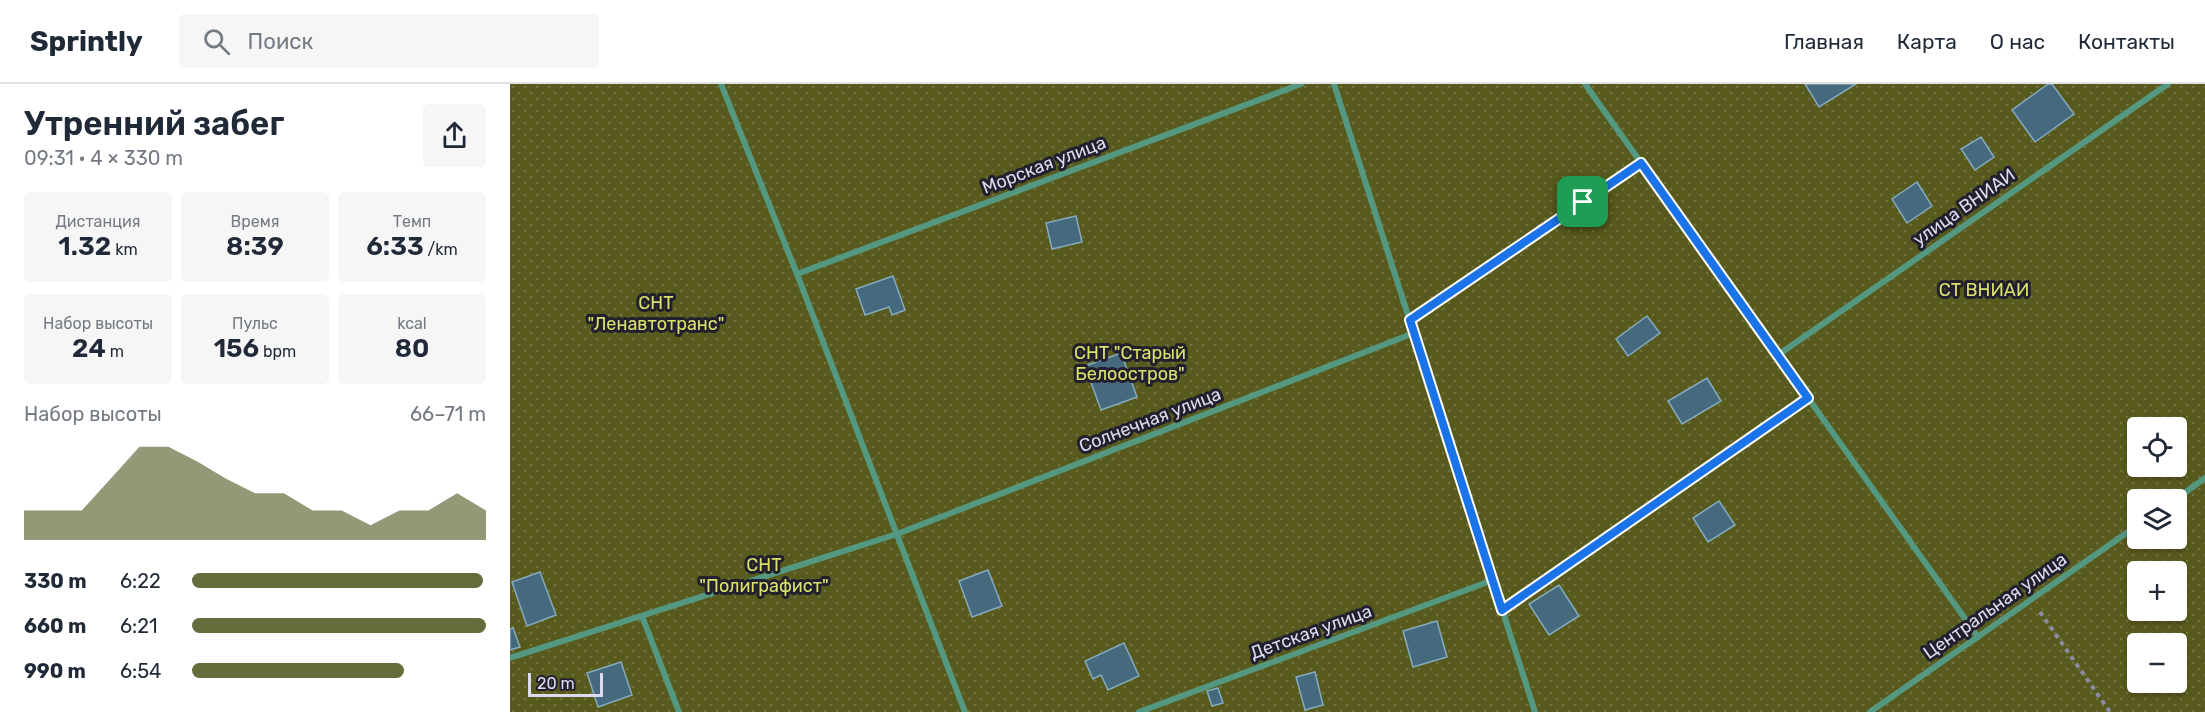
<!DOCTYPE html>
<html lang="ru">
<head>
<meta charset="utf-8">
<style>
	:root { --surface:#fff; --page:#f6f6f7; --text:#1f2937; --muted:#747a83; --line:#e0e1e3; --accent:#666d3d }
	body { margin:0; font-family:Rubik,sans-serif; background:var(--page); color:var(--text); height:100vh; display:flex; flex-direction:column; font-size:22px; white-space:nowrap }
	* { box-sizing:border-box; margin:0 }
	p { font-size:20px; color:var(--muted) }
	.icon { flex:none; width:33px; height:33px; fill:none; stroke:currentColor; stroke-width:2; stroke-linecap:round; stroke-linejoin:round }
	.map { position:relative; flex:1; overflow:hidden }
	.sheet { display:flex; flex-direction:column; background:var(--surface); width:510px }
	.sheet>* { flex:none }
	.tools { position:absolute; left:1617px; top:333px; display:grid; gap:12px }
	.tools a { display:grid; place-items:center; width:60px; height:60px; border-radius:6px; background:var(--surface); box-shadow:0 2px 4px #0004; font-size:30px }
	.scale { position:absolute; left:18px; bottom:15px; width:75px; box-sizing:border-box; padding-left:6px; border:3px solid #dddbee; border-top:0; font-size:16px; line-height:21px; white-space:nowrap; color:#dddbee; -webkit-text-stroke:4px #22202e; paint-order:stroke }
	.pin { position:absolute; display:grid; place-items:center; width:51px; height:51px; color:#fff; margin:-26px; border-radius:12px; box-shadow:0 3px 9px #0006 }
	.round { display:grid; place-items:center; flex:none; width:63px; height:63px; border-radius:6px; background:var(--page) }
	.head { display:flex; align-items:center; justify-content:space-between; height:102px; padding:0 24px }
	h1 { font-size:33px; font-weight:600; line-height:45px }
	.metrics { display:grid; grid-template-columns:repeat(3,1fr); gap:9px; height:102px; padding:6px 24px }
	.metrics div { display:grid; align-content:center; border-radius:6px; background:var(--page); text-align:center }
	.metrics b { font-size:26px; font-weight:600 }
	.metrics small { font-size:16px; font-weight:400 }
	.metrics p { font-size:16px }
	.chart { height:168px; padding:12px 24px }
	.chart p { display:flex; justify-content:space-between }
	.chart svg { width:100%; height:108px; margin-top:6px; fill:var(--accent); opacity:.7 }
	ul { padding:0 24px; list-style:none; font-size:20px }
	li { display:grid; grid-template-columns:96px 72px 1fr; align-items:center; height:45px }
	li i { height:15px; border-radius:8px; background:var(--accent) }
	header { display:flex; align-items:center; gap:36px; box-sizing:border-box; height:84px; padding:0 30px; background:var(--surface); border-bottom:2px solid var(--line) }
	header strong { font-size:28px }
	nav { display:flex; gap:33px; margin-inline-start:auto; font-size:21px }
	.search { width:420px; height:54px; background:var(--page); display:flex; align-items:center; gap:15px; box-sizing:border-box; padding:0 21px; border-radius:6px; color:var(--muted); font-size:22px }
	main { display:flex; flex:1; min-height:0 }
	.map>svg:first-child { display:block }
	.green { fill:url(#green-dots); fill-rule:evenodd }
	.building { fill:#456a7d; stroke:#84abbf; stroke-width:1.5 }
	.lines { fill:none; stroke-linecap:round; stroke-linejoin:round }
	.path { stroke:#8d8aa2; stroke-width:4; stroke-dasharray:4.5 4.5; stroke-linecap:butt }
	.minor { stroke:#549882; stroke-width:6 }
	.route-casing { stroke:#fff; stroke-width:12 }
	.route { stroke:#1a73e8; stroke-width:8 }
	.labels { text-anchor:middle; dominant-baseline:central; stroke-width:6; stroke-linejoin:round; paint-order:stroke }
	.street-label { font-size:18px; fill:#dddbee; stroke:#22202e }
	.park-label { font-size:18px; fill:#dce16c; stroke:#22202e }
</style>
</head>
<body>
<header>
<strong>Sprintly</strong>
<div class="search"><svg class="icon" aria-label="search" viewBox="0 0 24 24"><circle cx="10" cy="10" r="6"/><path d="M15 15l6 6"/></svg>Поиск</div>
<nav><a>Главная</a><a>Карта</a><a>О нас</a><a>Контакты</a></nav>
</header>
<main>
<section class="sheet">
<div class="head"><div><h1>Утренний забег</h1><p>09:31 · 4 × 330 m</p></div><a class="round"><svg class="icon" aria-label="share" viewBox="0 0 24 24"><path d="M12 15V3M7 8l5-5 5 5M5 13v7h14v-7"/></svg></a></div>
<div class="metrics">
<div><p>Дистанция</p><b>1.32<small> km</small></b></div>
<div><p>Время</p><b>8:39</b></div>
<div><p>Темп</p><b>6:33<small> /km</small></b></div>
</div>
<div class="metrics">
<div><p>Набор высоты</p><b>24<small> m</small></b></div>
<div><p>Пульс</p><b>156<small> bpm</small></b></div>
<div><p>kcal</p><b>80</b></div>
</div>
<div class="chart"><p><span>Набор высоты</span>66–71 m</p>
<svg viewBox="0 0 160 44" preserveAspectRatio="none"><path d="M0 44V32L10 32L20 32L30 19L40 6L50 6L60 12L70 19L80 25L90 25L100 32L110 32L120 38L130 32L140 32L150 25L160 32V44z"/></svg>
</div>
<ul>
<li><b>330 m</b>6:22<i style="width:99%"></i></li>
<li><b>660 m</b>6:21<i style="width:100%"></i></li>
<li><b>990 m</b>6:54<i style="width:72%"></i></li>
</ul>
</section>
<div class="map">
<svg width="1695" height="628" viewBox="0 0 1695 628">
	<defs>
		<pattern id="green-dots" width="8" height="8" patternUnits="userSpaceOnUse" patternTransform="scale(1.5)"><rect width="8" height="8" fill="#585a1d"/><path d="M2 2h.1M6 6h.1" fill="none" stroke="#70713e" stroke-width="1.8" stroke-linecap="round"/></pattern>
	</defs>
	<rect width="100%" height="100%" fill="#3c3755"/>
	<!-- green -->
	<path class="green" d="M0,0H1695V628H0ZM1628,344H1666V382H1628ZM1628,416H1666V454H1628ZM1628,488H1666V526H1628ZM1628,560H1666V598H1628Z"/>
	<!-- building -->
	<g class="building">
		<polygon points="1295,0 1346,0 1309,23"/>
		<polygon points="1538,0 1542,0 1564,30 1525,58 1502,26"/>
		<polygon points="1471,53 1484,73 1465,86 1451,65"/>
		<polygon points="1407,98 1422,122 1397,139 1382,115"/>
		<polygon points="566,132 572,158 542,165 536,139"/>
		<polygon points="383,192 395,226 382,231 379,223 355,231 346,205"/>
		<polygon points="1137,232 1150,249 1118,272 1106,255"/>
		<polygon points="611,269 627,313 591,326 575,282"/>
		<polygon points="1197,294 1211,317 1172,340 1158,317"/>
		<polygon points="1209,417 1225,441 1198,458 1183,434"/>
		<polygon points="478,486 492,522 462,533 449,497"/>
		<polygon points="30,488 46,531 17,542 2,498"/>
		<polygon points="1049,501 1069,532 1039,551 1019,520"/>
		<polygon points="927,537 937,573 903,583 893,547"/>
		<polygon points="3,544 10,563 0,566 0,545"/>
		<polygon points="614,559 629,592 598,606 591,591 583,595 575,577"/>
		<polygon points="111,578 122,611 88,623 77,589"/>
		<polygon points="805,588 813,621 795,626 786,593"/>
		<polygon points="708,604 713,619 702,622 697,607"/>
	</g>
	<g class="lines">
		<!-- path -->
		<polyline class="path" points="1530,528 1600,628"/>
		<!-- minor -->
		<g class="minor">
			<polyline points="211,0 287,190 455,628"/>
			<polyline points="824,0 1025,628"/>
			<polyline points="1075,0 1468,553"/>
			<polyline points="287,190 791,0"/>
			<polyline points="900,236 1131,79"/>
			<polyline points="1268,271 1658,0"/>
			<polyline points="1665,416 1695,394"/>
			<polyline points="992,526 1298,314"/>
			<polyline points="132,532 169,628"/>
			<polyline points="0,574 387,450 904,249"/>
			<polyline points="629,628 983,496"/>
			<polyline points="1360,628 1628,441"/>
		</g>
	</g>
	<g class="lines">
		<!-- route casing -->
		<g class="route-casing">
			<polygon id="route" points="1131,79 1298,314 992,526 900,236"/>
		</g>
		<!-- route -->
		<use href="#route" class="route"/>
	</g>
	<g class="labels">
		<!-- street labels -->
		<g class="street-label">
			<text transform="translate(534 81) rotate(-21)">Морская улица</text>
			<text transform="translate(1454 123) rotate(-35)">улица ВНИАИ</text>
			<text transform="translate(640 336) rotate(-21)">Солнечная улица</text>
			<text transform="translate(1485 522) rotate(-35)">Центральная улица</text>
			<text transform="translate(801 548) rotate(-20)">Детская улица</text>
		</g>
		<!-- park labels -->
		<g class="park-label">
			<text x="1474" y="206">СТ ВНИАИ</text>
			<text x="146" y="219">СНТ<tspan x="146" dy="21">"Ленавтотранс"</tspan></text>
			<text x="620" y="269">СНТ "Старый<tspan x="620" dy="21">Белоостров"</tspan></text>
			<text x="254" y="481">СНТ<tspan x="254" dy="21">"Полиграфист"</tspan></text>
		</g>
	</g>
</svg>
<div class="tools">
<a><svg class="icon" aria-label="locate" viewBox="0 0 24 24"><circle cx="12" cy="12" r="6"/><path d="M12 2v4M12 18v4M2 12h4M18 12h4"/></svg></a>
<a><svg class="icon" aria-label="layers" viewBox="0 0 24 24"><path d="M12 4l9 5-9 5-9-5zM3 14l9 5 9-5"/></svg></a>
<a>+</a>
<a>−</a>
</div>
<div class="scale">20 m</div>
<div class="pin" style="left:1073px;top:118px;background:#1e9e55"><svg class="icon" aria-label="arrive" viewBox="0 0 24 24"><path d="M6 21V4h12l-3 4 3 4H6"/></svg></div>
</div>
</main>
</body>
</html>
